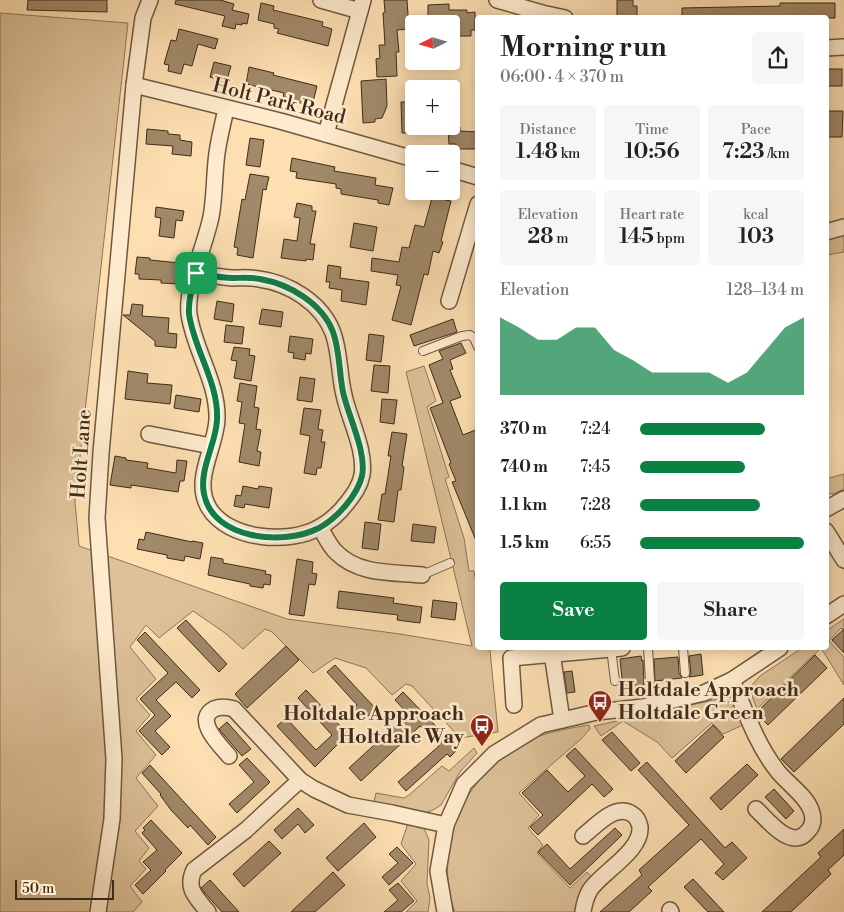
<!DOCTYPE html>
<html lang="en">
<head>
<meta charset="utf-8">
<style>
	:root { --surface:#fff; --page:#f6f6f6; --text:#222; --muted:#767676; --accent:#0b8043 }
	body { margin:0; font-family:"Libre Bodoni",serif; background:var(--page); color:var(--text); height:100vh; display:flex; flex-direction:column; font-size:19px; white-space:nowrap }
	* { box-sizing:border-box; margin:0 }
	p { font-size:16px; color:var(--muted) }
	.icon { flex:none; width:28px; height:28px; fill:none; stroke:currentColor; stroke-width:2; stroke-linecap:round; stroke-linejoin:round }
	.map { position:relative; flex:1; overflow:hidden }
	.drawer { position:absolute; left:475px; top:15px; width:354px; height:635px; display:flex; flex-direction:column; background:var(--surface); border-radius:5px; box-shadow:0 2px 12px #0003 }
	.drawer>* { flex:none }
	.needle { width:32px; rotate:265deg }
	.tools { position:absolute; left:405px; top:15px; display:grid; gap:10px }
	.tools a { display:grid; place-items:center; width:55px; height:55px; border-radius:5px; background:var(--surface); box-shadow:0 2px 12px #0003; font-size:25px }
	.scale { position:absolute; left:15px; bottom:12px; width:99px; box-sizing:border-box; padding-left:5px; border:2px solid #3e2c19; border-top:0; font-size:14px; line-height:18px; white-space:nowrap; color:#3e2c19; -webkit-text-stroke:4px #feeacd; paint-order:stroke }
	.pin { position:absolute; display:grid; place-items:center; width:42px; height:42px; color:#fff; margin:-21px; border-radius:10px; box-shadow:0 2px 8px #0006 }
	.round { display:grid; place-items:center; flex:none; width:52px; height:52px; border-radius:5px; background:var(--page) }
	.summary { display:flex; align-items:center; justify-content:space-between; height:85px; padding:0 25px }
	h1 { font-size:28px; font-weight:600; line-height:38px }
	.metrics { display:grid; grid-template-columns:repeat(3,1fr); gap:8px; height:85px; padding:5px 25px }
	.metrics div { display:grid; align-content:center; border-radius:5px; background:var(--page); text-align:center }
	.metrics b { font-size:21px; font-weight:600 }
	.metrics small { font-size:14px; font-weight:400 }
	.metrics p { font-size:14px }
	.chart { height:140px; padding:10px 25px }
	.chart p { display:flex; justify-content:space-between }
	.chart svg { width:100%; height:90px; margin-top:5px; fill:var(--accent); opacity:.7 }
	.cta { display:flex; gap:10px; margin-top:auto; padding:10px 25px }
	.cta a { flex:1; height:58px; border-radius:5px; background:var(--accent); color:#fff; font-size:20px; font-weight:600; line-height:58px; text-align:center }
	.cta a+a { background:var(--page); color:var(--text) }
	ul { padding:0 25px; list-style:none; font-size:16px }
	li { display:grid; grid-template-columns:80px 60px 1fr; align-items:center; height:38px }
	li i { height:12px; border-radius:6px; background:var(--accent) }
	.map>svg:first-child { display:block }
	.green { fill:#ddc198; stroke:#8e7658 }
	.building { fill:#a18969; stroke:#3e2c19 }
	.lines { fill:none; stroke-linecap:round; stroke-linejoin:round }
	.service-casing { stroke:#6e593f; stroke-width:10 }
	.minor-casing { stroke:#6e593f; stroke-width:18 }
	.service { stroke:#feeacd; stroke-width:8 }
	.minor { stroke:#feeacd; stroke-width:15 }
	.route-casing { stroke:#fff; stroke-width:10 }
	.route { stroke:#0b8043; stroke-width:6 }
	.labels { text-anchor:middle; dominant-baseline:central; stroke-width:5; stroke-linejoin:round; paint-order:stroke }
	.street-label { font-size:20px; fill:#3e2c19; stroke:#feeacd }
	.poi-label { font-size:20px; font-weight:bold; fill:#3e2c19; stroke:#feeacd; text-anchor:start }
</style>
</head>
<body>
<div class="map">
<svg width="844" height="912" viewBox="0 0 844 912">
	<rect width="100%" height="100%" fill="#fddfb2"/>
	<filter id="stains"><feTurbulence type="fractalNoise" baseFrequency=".004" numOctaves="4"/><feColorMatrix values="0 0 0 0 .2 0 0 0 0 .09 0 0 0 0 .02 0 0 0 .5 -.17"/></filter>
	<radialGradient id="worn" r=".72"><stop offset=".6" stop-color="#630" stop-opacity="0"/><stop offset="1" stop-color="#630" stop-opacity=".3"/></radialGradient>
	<!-- green -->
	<g class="green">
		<polygon points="0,13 128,23 75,502 79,546 287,619 400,634 472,646 406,372 424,366 436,401 427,407 449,477 445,479 464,538 469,571 474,571 478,595 478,648 490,650 498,732 460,738 412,686 406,684 392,695 366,668 335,658 313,673 272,632 265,629 243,649 225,633 193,611 159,638 146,625 130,647 156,679 136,699 150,715 136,731 156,755 136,778 158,806 135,831 149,848 139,861 146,869 130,886 142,902 133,912 0,912"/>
		<polygon points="844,234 844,252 826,255 826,240"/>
		<polygon points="844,474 844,489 833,494 826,493 826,479"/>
		<polygon points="844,619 844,630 841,628 829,641 844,657 844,685 821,648 757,709 752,696 752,685 760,676 802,648 826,648 826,631"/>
		<polygon points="718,699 734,703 743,725 723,734 712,723 672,758 657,742 623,721 601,736 594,726"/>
		<path d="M589,725L590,729L581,739L519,793L539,815L528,828L543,845L537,853L570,888L587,872L593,878L579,894L575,912H455C443,882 446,837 461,808C466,798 473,788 480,779C484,773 489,766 494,761C520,738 556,730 589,725Z"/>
		<polygon points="474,748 477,753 460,772 441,805 435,809 426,813 374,802 376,793 404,798 409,795 442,766 449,771"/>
		<polygon points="408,823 424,828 429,840 427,884 430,898 428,912 406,912 417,901 401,881 416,864 401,844"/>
	</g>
	<!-- building -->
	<g class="building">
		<polygon points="28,0 107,0 107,12 27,10"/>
		<polygon points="176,0 220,0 234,4 232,10 249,14 247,24 242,23 242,25 236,24 235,29 222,26 225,16 175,4"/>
		<polygon points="384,0 407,0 409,29 397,30 399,52 396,52 397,76 377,77 376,59 380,58 379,45 385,45 383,13 385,12"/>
		<polygon points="617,0 633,0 633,6 637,6 637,18 617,18"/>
		<polygon points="261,3 274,6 273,10 323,22 322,26 332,29 328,46 277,33 279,29 274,28 274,24 258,20"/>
		<polygon points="780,3 835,3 835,18 682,18 682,8 780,6"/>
		<polygon points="449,4 449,10 467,10 467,13 475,12 475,30 471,30 471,36 454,36 453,23 428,24 428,5"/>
		<polygon points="179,29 218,39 215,49 198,44 192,66 184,64 181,74 168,71 169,65 164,64 171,40 176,41"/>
		<polygon points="214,62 231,66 225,86 214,83 216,79 210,77"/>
		<polygon points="249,67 274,73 273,75 317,86 313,102 305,100 304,104 283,98 284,93 246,84"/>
		<rect x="826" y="69" width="16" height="17"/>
		<polygon points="386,79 387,106 382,118 375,119 375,122 363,123 361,81"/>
		<polygon points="401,102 414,102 414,133 402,133"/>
		<polygon points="827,111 843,111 842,137 826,137"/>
		<polygon points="460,127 460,131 478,132 478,149 456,149 456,144 449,144 448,128"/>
		<polygon points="147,129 168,131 168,134 180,135 180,140 192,142 191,156 172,154 173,146 146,144"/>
		<polygon points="250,138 264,140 260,167 246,165"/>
		<polygon points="292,158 335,167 334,171 376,178 375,185 393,188 389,205 378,203 378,200 341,194 341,189 336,188 336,184 296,178 297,172 290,171"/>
		<polygon points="250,174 269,177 266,190 263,189 253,258 237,255 238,248 234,247 242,199 245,200"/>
		<polygon points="434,191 447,191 445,200 451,201 441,241 443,242 439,253 433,251 428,275 424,274 411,325 392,320 401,286 396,285 398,275 371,271 372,258 399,262 402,247 409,248 415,225 424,227"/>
		<polygon points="297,203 312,206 312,211 316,211 310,244 315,244 313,260 306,259 306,261 281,258 284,239 297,241 300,218 294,217"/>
		<polygon points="156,207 184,211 182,221 176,220 174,238 159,236 161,218 155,217"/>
		<polygon points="354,223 377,227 373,251 350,247"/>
		<polygon points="137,257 150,258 150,260 180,263 178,284 161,283 161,280 139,279 139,274 135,274"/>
		<polygon points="328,265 341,267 340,278 369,282 366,305 341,301 342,290 329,288 330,282 326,282"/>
		<polygon points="217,301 234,304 232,322 214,319"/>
		<polygon points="132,304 143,305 142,316 169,318 168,333 177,334 176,348 155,346 155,341 123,315 130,315"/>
		<polygon points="262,309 283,312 281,327 259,324"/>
		<polygon points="453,319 457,332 414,346 410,335"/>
		<polygon points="226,325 244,327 242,344 224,342"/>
		<polygon points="369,334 384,336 381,362 366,360"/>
		<polygon points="290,336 313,339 311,354 306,353 305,360 293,358 294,353 288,352"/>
		<polygon points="461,343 466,353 450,360 453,369 450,370 461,397 450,401 463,435 478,429 477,543 452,482 456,481 449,464 451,463 430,408 443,403 429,365 443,359 439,351"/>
		<polygon points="234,347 250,349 249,355 255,356 251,381 234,378 237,361 231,360"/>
		<polygon points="374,365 390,366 388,393 371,391"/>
		<polygon points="128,371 148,374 147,383 172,385 170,404 125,399"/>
		<polygon points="300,377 315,379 312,402 297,400"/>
		<polygon points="240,383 257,386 254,407 259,408 256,429 261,430 257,451 261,452 259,466 239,462 245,424 239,423 242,402 237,401"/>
		<polygon points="176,395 201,399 199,412 174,408"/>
		<polygon points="382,399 397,400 394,424 380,422"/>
		<polygon points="304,408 321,410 318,429 323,430 321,442 325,442 321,468 317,468 316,475 304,473 310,436 300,434"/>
		<polygon points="392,432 407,434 402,466 404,467 401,490 398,490 394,522 378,520 382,494 385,494 391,456 388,456"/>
		<polygon points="115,456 126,458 126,460 148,463 147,468 176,473 177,460 187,461 184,481 180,481 178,492 131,485 131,488 110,485"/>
		<polygon points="243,486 258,489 259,486 272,488 269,508 245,504 244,508 234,506 236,495 241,496"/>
		<polygon points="365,522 381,524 378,550 362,548"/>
		<polygon points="413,524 436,527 434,543 411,541"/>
		<polygon points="146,532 192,542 192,541 203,543 200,559 185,556 184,561 167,558 167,555 137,549 139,539 144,540"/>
		<polygon points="211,557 223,559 223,563 266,571 265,574 271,575 270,585 264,584 263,588 250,586 250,584 208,575"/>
		<polygon points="297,559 313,562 312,573 317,574 315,585 309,584 304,616 289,614"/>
		<polygon points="339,591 394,598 393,603 422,607 420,623 397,620 398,615 337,608"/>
		<polygon points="433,600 457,603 455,620 431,617"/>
		<polygon points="186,620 227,664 219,672 177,628"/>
		<polygon points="844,629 844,653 832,640"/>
		<polygon points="145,632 200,690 192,698 176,682 156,700 171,716 155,731 170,747 162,755 139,731 155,715 140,699 168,673 137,640"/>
		<polygon points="286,646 299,660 247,708 235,694"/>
		<polygon points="701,654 703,675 689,677 691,673 689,656"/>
		<polygon points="815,655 827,668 768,725 756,713"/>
		<polygon points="641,656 642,661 643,660 644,685 623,688 620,659"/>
		<polygon points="678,657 679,673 682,678 655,681 654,659"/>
		<polygon points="335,665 376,709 367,717 365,715 362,717 353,708 357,705 327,672"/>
		<polygon points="572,671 575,692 567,693 564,672"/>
		<polygon points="306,690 348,734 315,767 277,726 286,718 316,750 332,735 298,698"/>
		<polygon points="403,692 458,749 450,757 447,754 406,791 398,782 439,746 420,726 361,781 349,768 408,714 395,700"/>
		<polygon points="844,698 844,724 794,772 781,759"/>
		<polygon points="227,722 251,749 242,756 219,729"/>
		<polygon points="713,725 724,737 686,773 675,761"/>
		<polygon points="612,732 640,763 631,771 602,740"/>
		<polygon points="575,748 613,789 604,797 592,784 538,835 530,827 543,815 522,793 547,770 568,792 585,776 566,756"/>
		<polygon points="247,758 270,782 237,813 229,804 254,782 239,765"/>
		<polygon points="647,762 725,848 732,842 747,858 723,880 715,873 724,864 701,839 648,887 652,891 629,912 600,912 642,875 639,870 689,825 638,770"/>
		<polygon points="747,764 758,775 721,810 710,798"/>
		<polygon points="150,765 216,837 208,845 190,825 188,828 171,810 160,795 161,794 142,773"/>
		<polygon points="774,789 794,811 786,819 765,797"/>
		<polygon points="298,808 314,825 305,833 298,824 282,839 274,830"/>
		<polygon points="151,820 182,853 165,870 166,871 143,894 135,885 151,870 143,862 157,850 142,833 145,830 143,828"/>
		<polygon points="364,823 376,837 338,871 326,858"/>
		<polygon points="615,828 622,835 570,885 538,852 547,844 570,869"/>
		<polygon points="844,829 844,855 828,870 831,874 791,912 762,912 821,857 818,853"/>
		<polygon points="269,841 281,853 244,887 233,874"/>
		<polygon points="397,847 413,863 389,885 382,877 398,863 389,854"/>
		<polygon points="333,872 345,885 315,912 291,912"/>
		<polygon points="693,879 724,912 708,912 684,887"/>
		<polygon points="210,880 239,912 222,912 205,893 201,888"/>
		<polygon points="398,883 414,901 401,912 384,912 398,900 389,890"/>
	</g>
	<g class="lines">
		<!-- service casing -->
		<g class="service-casing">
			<g id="service">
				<polyline points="423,351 462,336 470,335 474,338 478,347"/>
				<polyline points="422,575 450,563"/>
				<polyline points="611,648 615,681"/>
				<polyline points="648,648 650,680"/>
				<polyline points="683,648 685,673"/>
			</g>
		</g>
		<!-- minor casing -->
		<g class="minor-casing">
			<g id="minor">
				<polyline points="321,0 360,11"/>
				<polyline points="497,0 542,13 565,18"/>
				<polyline points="826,48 844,47"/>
				<polyline points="134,85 280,121 414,159"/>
				<polyline points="326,134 363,0"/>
				<polyline points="451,169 478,177"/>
				<polyline points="826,232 844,227"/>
				<path d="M196,273C208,275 219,277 232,278C241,278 250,277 259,279C289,283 322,303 333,333C340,352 339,375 344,395C349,419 366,450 362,475C360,486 354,494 347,503C340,512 331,521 320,527C290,545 228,540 209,508C192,480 216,448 217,419C218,382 194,350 189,314C186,286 205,246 211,217C215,196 214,174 217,153C219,138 223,123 226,109"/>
				<polyline points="449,301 478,204"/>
				<polyline points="149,434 211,446"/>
				<polyline points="826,509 844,499"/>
				<path d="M320,527C325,536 330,547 337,553C359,575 393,572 422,575"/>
				<polyline points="826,531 844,560"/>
				<polyline points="826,616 844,604"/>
				<polyline points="552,653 562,720"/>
				<path d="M732,680C745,710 756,743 776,769C786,783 805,794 811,810C814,818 814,825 808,831C792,852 768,820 756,809"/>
				<polyline points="514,705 511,658 622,648"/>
				<path d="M229,756C221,746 193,720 214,709C221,706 227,707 234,709L300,780L314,789L348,805L392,813L446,825"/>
				<path d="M583,836C596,826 615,803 632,814C637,817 639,822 640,827C642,851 602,872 590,890C586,897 584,904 583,912"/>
				<polyline points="670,910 671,912"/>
				<polyline points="98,912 112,819 114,759 97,518 101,453 134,85 143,18 150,0"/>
				<path d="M208,912C197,898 185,889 194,870L246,830L300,780"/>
				<polyline points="445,912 438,871 446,825 464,784 494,754 541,725 597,712 643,707 704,693 732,680 780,648"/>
			</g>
		</g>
		<!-- service -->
		<use href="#service" class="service"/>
		<!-- minor -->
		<use href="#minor" class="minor"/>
	</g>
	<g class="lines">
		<!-- route casing -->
		<g class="route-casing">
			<path id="route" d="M196,273C208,275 220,278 233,278C242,278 251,277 260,279C289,284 322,303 333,332C340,351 339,373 343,392C348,416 367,452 362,476C357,496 337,518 319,528C284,546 213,540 204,494C199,469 216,444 217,420C219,383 194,350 189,314C188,300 192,286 196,273Z"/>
		</g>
		<!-- route -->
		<use href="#route" class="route"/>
	</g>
	<!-- icons -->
	<defs>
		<g id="bus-pin" transform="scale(1.25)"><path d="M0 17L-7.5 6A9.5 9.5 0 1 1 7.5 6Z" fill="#8f2418" stroke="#feeacd"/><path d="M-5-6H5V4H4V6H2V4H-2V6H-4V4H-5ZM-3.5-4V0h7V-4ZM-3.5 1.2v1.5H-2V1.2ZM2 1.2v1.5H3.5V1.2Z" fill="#fff"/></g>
	</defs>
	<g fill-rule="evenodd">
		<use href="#bus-pin" x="600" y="702"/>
		<use href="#bus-pin" x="482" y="726"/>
	</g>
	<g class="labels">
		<!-- street labels -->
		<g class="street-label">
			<text transform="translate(279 102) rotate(14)">Holt Park Road</text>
			<text transform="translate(82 454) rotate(-86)">Holt Lane</text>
		</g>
		<!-- poi labels -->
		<g class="poi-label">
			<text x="618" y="690">Holtdale Approach<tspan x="618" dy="23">Holtdale Green</tspan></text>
			<text x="464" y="714" text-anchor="end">Holtdale Approach<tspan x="464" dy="23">Holtdale Way</tspan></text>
		</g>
	</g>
	<rect width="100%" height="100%" filter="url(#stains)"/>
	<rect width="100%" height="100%" fill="url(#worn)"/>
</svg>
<div class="tools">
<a><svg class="needle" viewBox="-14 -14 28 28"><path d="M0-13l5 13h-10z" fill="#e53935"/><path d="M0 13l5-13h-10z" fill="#767676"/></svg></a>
<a>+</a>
<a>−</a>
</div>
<div class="scale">50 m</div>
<div class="pin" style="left:196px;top:273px;background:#1e9e55"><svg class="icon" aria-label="arrive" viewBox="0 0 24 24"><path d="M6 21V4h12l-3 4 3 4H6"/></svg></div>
<section class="drawer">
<div class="summary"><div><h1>Morning run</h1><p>06:00 · 4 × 370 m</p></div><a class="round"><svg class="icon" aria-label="share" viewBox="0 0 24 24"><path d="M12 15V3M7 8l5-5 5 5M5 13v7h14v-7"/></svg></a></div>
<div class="metrics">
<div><p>Distance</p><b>1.48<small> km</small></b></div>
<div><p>Time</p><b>10:56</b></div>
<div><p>Pace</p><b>7:23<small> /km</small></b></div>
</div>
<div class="metrics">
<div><p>Elevation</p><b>28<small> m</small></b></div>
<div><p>Heart rate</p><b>145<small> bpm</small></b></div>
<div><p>kcal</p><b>103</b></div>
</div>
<div class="chart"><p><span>Elevation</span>128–134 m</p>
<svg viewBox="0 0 160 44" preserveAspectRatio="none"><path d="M0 44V6L10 11L20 17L30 17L40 11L50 11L60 22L70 27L80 33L90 33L100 33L110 33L120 38L130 33L140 22L150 11L160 6V44z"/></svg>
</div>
<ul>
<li><b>370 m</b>7:24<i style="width:76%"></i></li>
<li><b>740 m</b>7:45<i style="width:64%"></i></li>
<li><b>1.1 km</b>7:28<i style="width:73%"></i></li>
<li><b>1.5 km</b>6:55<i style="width:100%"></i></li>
</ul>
<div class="cta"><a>Save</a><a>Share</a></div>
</section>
</div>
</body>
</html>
